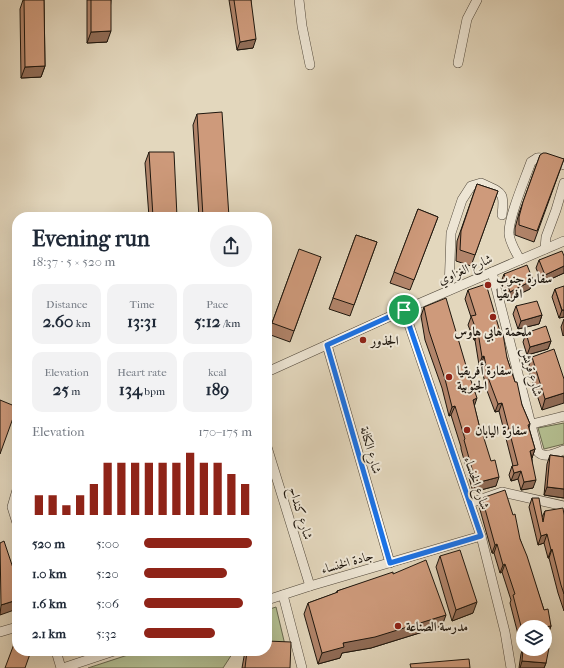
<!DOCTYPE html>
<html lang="en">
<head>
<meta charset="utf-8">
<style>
	:root { --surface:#fff; --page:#f2f2f3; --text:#1f2937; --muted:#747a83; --accent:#8f2418 }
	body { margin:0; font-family:"IM FELL French Canon",Amiri,serif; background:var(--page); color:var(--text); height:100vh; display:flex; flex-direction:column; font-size:15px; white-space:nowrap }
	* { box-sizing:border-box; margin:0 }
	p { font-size:13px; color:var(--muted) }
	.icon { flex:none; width:22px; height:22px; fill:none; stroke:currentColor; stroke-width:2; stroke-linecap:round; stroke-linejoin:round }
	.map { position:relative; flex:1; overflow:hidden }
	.sheet { position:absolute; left:12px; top:212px; width:260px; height:444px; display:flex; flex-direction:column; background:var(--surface); border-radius:16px; box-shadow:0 4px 16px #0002 }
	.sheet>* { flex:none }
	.controls { position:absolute; left:516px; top:620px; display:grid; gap:8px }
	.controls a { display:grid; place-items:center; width:36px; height:36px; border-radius:50%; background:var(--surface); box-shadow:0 4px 16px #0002; font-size:20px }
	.pin { position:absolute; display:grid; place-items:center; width:34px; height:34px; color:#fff; margin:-17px; border:2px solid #fff; border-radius:50%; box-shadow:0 1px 4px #0007 }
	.round { display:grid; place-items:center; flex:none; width:42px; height:42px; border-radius:21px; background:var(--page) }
	.summary { display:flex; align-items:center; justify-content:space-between; height:68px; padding:0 20px }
	h1 { font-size:22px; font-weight:800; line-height:30px }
	.figures { display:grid; grid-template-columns:repeat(3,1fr); gap:6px; height:68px; padding:4px 20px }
	.figures div { display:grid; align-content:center; border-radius:10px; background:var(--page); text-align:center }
	.figures b { font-size:17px; font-weight:800 }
	.figures small { font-size:11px; font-weight:400 }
	.figures p { font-size:11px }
	.chart { height:112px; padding:8px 20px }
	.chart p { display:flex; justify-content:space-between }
	.chart svg { width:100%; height:72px; margin-top:4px; stroke:var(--accent); stroke-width:6 }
	ul { padding:0 20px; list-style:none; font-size:13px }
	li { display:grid; grid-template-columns:64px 48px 1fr; align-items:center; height:30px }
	li i { height:10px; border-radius:5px; background:var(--accent) }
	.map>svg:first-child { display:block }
	.green { fill:#b4be90; stroke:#6a6a4f }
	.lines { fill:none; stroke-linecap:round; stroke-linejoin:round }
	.minor-casing { stroke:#50473a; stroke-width:10 }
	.minor { stroke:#ede5d4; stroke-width:9 }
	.wall { fill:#b1846a; stroke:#1f170e }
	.shaded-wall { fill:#906c56; stroke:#1f170e }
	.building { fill:#ce9a7b; stroke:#1f170e }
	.route-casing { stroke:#fff; stroke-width:8 }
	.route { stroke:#1a73e8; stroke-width:5 }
	.poi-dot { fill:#8f2418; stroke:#ede5d4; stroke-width:1.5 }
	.labels { text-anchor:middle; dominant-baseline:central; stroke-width:4; stroke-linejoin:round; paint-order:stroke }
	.street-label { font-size:13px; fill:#1f170e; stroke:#ede5d4 }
	.poi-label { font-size:13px; font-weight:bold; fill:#1f170e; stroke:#ede5d4; text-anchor:start }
</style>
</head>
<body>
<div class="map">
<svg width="564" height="668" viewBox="0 0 564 668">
	<rect width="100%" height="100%" fill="#e3d7bd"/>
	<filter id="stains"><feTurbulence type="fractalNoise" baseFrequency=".005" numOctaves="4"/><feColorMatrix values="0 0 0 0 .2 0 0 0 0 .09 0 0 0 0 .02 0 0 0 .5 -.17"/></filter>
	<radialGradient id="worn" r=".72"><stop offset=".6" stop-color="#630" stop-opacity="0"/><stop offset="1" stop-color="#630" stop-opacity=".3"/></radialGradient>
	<!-- green -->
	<g class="green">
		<polygon points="564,423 564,444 544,449 538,428"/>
		<polygon points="276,607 285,645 267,644 267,610"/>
		<polygon points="140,651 234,651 223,668 88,668"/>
	</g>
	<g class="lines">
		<!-- minor casing -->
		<g class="minor-casing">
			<g id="minor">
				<polyline points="299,0 302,26 310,65"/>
				<polyline points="458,63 467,19 477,0"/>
				<polyline points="545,249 546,237 556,210 564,183"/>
				<path d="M520,260C516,252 510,243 509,234C508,218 525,179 531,162C532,161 536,159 537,158C543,157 559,162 564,165"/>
				<path d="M492,272L538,452C545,459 556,453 564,450"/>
				<path d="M449,290L451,233L462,200L471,186L481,183C502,193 505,191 502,215"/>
				<polyline points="404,310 481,536 505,632 511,668"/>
				<polyline points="327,345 390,563"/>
				<polyline points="267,372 404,310 564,241"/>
				<polyline points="532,424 564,416"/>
				<polyline points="267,447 310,586"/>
				<polyline points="17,490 12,507 17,523"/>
				<polyline points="470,503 502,492 564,506"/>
				<polyline points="283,595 302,668"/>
				<polyline points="267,600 310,586 481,536"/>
				<polyline points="0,632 17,627"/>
				<polyline points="56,651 61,668"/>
				<polyline points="63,668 114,651"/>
			</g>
		</g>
		<!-- minor -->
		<use href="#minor" class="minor"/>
	</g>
	<!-- wall -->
	<g class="wall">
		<polygon points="23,0 44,0 45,66 41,77 21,78 20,9"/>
		<polygon points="87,0 111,0 107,42 87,43"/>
		<polygon points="229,0 251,0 253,48 237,50"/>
		<polygon points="197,114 229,217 199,217 193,125"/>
		<polygon points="149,152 177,217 149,217 145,163"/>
		<polygon points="540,155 564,159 534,242 515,235 515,228 519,213"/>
		<polygon points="477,184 498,191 471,266 456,261 457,241"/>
		<polygon points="418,209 438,217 410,290 390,283"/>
		<polygon points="356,235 377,242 350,316 329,309"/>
		<polygon points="564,256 564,273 542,283 536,268 539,260"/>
		<polygon points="321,257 290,342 268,334 295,260"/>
		<polygon points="504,274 533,280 530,289 507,300 501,282"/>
		<polygon points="555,289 564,317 559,318 552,297"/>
		<polygon points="468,290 507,358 522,405 530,424 529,428 535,449 532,458 533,488 521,490 518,479 511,481 509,475 512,466 513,466 499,411 495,412 486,388 481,365 479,365 475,340 474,340 468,325 471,317 465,299"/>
		<polygon points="516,306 542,315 539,324 518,329 513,314"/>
		<polygon points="424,307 474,405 481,433 496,486 473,492 461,449 461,447 451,415 449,416 442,388 425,340 421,316"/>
		<polygon points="564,319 564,335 563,336 561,327"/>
		<polygon points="526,333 551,341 548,349 527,355 523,342"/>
		<polygon points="532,357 564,379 542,410 528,368"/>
		<polygon points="550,455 564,457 564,498 544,495 547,464"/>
		<polygon points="482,498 520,539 544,610 551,626 548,634 523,627 523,641 520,642 510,603 511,600 502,572 500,573 494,553 492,553 479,506"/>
		<polygon points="532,498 542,517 545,511 564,515 564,611 558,593 549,558 548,558 544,543 538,545 529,507"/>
		<polygon points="440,556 473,613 452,621 436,567"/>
		<polygon points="393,574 442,626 371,648 342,653 340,658 318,664 304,614 308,603 336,593 337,591"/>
		<polygon points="523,648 523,649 545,649 546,663 544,668 519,668 521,654"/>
		<polygon points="245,651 267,651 290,668 242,668"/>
	</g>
	<!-- shaded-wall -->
	<g class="shaded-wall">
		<polygon points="111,31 107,42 87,43 91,32"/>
		<polygon points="256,39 253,48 237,50 240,42"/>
		<polygon points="45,66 41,77 21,78 25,67"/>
		<polygon points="564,266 564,273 542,283 545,275"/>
		<polygon points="533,280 530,289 507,300 510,292"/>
		<polygon points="562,310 564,310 564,317 559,318"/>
		<polygon points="542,315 539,324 518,329 521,321"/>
		<polygon points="477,332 478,332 475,340 474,340"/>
		<polygon points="551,341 548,349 527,355 530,347"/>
		<polygon points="484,356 481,365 479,365 482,357"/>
		<polygon points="564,393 564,403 542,410 545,399"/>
		<polygon points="477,398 474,407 473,400"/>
		<polygon points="502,403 499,411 495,412 498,404"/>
		<polygon points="455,406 451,415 449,416 452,407"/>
		<polygon points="535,449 532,458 530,451"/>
		<polygon points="521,471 518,479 511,481 514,473"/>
		<polygon points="499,477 496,486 473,492 476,483"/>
		<polygon points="536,480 533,488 521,490 524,482"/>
		<polygon points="547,487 564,489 564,498 544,495"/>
		<polygon points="547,534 544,543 538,545 541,536"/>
		<polygon points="497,544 494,553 492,553 495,545"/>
		<polygon points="552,549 549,558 548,558 551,550"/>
		<polygon points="505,564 502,572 500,573 503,565"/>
		<polygon points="17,600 17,609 0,615 1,605"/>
		<polygon points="477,602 473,613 452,621 456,610"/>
		<polygon points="446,615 442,626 371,648 342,653 340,658 318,664 322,653 343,643"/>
		<polygon points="551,626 548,634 545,635 545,627"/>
		<polygon points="523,634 523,641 520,642"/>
		<polygon points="522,661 546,663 544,668 520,668"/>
	</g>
	<!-- building -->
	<g class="building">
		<polygon points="24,0 44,0 45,66 25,67"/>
		<polygon points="91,0 111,0 111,31 91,32"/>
		<polygon points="234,0 251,0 256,39 240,42"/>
		<polygon points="222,112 229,217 203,217 197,114"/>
		<polygon points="149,152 174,152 177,217 153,217"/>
		<polygon points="543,153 546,153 564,159 537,231 519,225 519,217 523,202 540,155"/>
		<polygon points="477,184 498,191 475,255 460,250 461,231"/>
		<polygon points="418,209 438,217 414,280 394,272"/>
		<polygon points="356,235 377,242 354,305 333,298"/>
		<polygon points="299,249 321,257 294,331 272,323"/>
		<polygon points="562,251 564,256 564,266 545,275 539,260"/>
		<polygon points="527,265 533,280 510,292 504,274"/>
		<polygon points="486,284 501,335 503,334 507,358 515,382 517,382 522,405 530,424 528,425 535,449 530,451 536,480 524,482 521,471 514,473 512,466 518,465 502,403 498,404 489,380 484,356 482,357 478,332 477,332 471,316 476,315 468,290"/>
		<polygon points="564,286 564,310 562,310 555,289"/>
		<polygon points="446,298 467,369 477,398 473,400 481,433 482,432 491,461 495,460 499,477 476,483 464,440 465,439 455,406 452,407 445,379 429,331 424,307"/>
		<polygon points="537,301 542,315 521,321 516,306"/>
		<polygon points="546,326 551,341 530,347 526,333"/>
		<polygon points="554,349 564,379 564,393 545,399 532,357"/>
		<polygon points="0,400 17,407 0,454"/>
		<polygon points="550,455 564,457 564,489 547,487"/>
		<polygon points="505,490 513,515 515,514 520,539 527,556 544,610 548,609 551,626 545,627 523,627 523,634 513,595 515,594 505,564 503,565 497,544 495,545 482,498"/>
		<polygon points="532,498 539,498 543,522 545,511 563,508 564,515 564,594 561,585 552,549 551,550 547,534 541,536"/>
		<polygon points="4,541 17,580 17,600 1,605 0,543"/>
		<polygon points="460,550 477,602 456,610 440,556"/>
		<polygon points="426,560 446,615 375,637 343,643 344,647 322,653 308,603 338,592 337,591 393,572 393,574"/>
		<polygon points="17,636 17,651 31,651 25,668 5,668"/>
		<polygon points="267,641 291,642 290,668 245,668 247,651 267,651"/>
		<polygon points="545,648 549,648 546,663 522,661 523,649 545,649"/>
		<polygon points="469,659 470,668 411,668 410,664"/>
	</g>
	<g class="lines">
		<!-- route casing -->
		<g class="route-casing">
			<polygon id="route" points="404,310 481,536 390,563 327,345"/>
		</g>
		<!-- route -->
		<use href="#route" class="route"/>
	</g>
	<!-- markers -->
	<g class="poi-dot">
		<circle cx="488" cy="285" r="4"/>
		<circle cx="493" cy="317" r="4"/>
		<circle cx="363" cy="340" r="4"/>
		<circle cx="449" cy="377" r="4"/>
		<circle cx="467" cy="430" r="4"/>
		<circle cx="398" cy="626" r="4"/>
	</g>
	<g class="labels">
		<!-- street labels -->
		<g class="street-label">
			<text transform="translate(465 269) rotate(-23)">شارع الغزاوي</text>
			<text transform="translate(532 372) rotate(75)">شارع قريش</text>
			<text transform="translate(371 450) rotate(74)">شارع الكنانة</text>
			<text transform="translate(477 483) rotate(71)">شارع الخنساء</text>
			<text transform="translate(301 513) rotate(73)">شارع كنداح</text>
			<text transform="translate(347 562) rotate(-16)">جادة الخنساء</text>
		</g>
		<!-- poi labels -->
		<g class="poi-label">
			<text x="496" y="278">سفارة جنوب<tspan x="496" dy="15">افريقيا</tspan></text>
			<text x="493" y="331" text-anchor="middle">ملحمة هابي هاوس</text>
			<text x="371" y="340">الجذور</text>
			<text x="457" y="370">سفارة أفريقيا<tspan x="457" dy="15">الجنوبية</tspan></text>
			<text x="475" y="430">سفارة اليابان</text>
			<text x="406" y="626">مدرسة الصناعة</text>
		</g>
	</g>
	<rect width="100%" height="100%" filter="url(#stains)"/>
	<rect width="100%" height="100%" fill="url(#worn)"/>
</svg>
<div class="controls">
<a><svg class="icon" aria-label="layers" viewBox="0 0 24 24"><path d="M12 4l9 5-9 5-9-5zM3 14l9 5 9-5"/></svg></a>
</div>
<div class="pin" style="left:404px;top:310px;background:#1e9e55"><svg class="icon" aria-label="arrive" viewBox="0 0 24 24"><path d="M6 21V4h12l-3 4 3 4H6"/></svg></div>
<section class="sheet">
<div class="summary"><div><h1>Evening run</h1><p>18:37 · 5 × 520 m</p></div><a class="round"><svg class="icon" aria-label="share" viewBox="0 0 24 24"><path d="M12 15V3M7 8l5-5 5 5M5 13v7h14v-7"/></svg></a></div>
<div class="figures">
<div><p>Distance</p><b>2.60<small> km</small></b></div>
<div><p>Time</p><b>13:31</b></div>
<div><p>Pace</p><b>5:12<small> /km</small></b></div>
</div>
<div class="figures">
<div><p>Elevation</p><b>25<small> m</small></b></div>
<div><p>Heart rate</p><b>134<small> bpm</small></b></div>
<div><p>kcal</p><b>189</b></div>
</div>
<div class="chart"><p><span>Elevation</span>170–175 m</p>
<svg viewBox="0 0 160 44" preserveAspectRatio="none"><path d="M5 44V32M15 44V32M25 44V38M35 44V32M45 44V25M55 44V12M65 44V12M75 44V12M85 44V12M95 44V12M105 44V12M115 44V6M125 44V12M135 44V12M145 44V19M155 44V25"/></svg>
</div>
<ul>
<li><b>520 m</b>5:00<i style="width:100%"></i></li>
<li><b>1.0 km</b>5:20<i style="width:77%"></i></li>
<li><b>1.6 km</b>5:06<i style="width:92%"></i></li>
<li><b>2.1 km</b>5:32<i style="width:66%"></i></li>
</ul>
</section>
</div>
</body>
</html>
